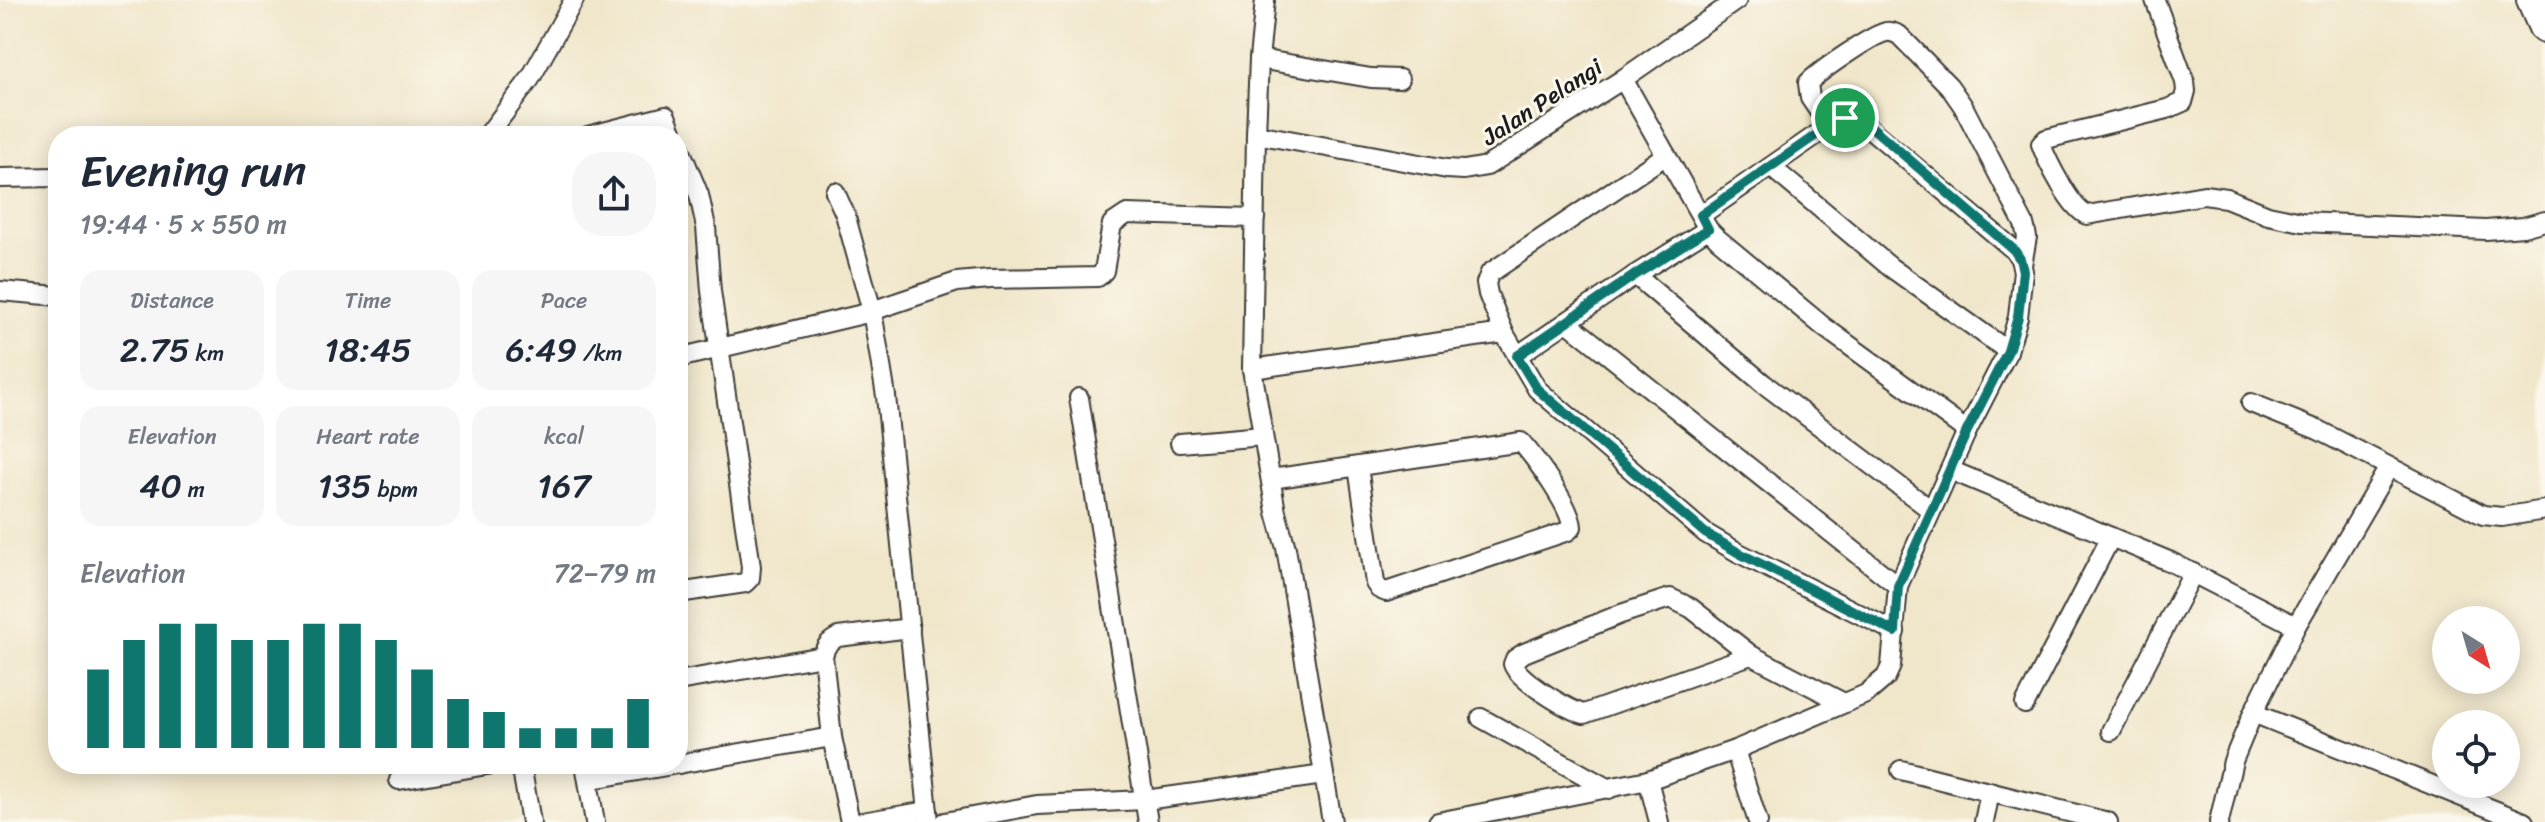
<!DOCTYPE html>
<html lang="en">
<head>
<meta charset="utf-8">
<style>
	:root { --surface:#fff; --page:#f6f6f7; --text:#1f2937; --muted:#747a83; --accent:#0f766e }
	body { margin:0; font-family:Sriracha,sans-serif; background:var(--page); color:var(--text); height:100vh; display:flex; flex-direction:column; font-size:30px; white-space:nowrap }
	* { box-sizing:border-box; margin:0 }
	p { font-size:26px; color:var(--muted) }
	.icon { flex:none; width:44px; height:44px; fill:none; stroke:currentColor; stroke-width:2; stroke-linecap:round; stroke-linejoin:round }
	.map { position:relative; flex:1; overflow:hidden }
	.sheet { position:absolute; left:48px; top:126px; width:640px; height:648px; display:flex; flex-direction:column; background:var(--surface); border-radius:32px; box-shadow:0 4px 20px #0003 }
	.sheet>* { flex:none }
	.needle { width:52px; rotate:143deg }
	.controls { position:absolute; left:2432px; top:606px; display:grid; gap:16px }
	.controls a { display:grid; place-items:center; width:88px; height:88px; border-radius:50%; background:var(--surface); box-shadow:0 4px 20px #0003; font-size:40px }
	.pin { position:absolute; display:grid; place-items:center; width:68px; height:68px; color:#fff; margin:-34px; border:4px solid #fff; border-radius:50%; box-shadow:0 2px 8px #0007 }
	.round { display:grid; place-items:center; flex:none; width:84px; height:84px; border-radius:32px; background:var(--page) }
	.head { display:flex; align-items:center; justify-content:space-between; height:136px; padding:0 32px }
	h1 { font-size:44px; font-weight:600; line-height:60px }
	.metrics { display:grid; grid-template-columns:repeat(3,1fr); gap:12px; height:136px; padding:8px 32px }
	.metrics div { display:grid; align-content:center; border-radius:20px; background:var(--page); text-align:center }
	.metrics b { font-size:34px; font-weight:600 }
	.metrics small { font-size:22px; font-weight:400 }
	.metrics p { font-size:22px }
	.chart { height:224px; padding:16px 32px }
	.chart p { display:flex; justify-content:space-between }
	.chart svg { width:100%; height:144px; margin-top:8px; stroke:var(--accent); stroke-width:6 }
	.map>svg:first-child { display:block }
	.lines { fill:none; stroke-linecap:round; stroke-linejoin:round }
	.minor-casing { stroke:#3c3a36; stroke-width:22 }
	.trunk-casing { stroke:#3c3a36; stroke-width:36 }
	.minor { stroke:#fff; stroke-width:18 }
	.trunk { stroke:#fff; stroke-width:32 }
	.route-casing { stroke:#fff; stroke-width:16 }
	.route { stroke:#0f766e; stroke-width:10 }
	.labels { text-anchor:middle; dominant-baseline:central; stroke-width:6; stroke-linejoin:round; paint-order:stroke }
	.street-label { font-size:24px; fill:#1c1c1c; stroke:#fbf7ec }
</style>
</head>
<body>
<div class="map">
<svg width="2545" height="822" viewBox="0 0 2545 822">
	<rect width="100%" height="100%" fill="#fbf7ec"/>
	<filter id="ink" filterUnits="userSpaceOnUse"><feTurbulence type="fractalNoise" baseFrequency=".0125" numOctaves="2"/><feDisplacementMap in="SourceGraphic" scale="16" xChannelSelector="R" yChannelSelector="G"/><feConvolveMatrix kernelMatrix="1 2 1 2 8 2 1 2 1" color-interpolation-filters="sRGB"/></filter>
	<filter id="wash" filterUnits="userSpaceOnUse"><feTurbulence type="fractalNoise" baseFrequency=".006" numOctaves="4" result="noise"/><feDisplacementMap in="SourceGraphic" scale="32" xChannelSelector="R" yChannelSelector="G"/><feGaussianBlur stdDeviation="1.8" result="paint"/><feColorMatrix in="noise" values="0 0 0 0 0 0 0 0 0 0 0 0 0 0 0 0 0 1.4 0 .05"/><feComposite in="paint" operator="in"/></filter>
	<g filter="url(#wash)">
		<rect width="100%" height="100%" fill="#f0e6ca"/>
	</g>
	<g filter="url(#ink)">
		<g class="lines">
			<!-- minor casing -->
			<g class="minor-casing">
				<g id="minor">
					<polyline points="1265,0 1259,59 1256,134 1252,369 1276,512 1286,548 1332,822"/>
					<path d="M2155,0L2185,82L2186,91L2183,102L2167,109L2046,139L2041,144C2047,161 2071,209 2087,215L2204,195L2226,198L2268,215L2302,222L2486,230L2523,227L2545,221"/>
					<polyline points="1259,59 1371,78 1399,79"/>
					<polyline points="1623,79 1708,229 1718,239 1824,327 1967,431"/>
					<path d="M1829,126L1810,98L1808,83C1818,72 1872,35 1886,32C1892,31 1894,33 1899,35L1949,86L1963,106L2024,224L2027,237L2022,265"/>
					<polyline points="1256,134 1447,169 1464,170 1487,166 1623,79 1737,0"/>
					<polyline points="487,136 530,79 574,0"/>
					<polyline points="588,136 666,116 674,136"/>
					<polyline points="678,144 699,195 706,227 711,291 751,567 750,578 745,583 678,593"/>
					<polyline points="1666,155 1490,273 1486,283 1488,294 1504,333 1537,389 1705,533 1739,553 1895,632"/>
					<polyline points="1771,167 1890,267 2008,351"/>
					<polyline points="0,178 58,177"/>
					<polyline points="835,192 845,214 872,311 886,396 929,822"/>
					<polyline points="1635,275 1764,384 1931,510"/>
					<polyline points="0,291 58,296"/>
					<polyline points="1567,322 1898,586"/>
					<polyline points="1517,356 1635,275 1708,229"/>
					<polyline points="678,358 863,314 957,282 990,279 1098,277 1104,271 1112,224 1127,214 1255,218"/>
					<polyline points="1252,369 1504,333"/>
					<polyline points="1079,398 1148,822"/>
					<polyline points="2251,403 2318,430 2483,515 2502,517 2545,510"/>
					<polyline points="1180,443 1263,436"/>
					<polyline points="1950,470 2171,562 2296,626"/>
					<path d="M1271,479L1521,442C1535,458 1571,507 1572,527L1568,531L1386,592L1379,589L1375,583L1358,467"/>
					<path d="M1751,655L1584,714C1568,710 1517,679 1513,664L1515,659L1524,653L1621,614L1670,598L1691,608L1751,655L1844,703"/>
					<polyline points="678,681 823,656"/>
					<polyline points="2025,704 2111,537"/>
					<polyline points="2253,713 2524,822"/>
					<polyline points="1481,718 1609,789"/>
					<polyline points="2111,731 2193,573"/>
					<polyline points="1735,750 1758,822"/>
					<polyline points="521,764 531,822"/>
					<polyline points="585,764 595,822"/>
					<polyline points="678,764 832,737"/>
					<polyline points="1901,770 2108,822"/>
					<polyline points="598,778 678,764"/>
					<polyline points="399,780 493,764"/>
					<polyline points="1648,780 1659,822"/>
					<path d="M850,822L832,737L823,656C825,646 829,642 838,637L910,628"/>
					<polyline points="862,822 928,811"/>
					<polyline points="945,822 1037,805 1145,800 1324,775"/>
					<polyline points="1438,822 1648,780 1735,750 1866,694 1886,677 1891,666 1898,586 1967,431 2008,351 2018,317 2023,271 2020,259 2014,250 1856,117 1845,118 1829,126 1701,215"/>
					<polyline points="1984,822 1990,792"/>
					<polyline points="2219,822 2233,761 2253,713 2296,626 2389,467"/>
				</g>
			</g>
			<!-- trunk casing -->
			<g class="trunk-casing">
				<polyline id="trunk" points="2533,0 2545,27"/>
			</g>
			<!-- minor -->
			<use href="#minor" class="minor"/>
			<!-- trunk -->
			<use href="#trunk" class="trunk"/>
		</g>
	</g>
	<g class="lines" filter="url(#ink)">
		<!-- route casing -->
		<g class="route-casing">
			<polygon id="route" points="1852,116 1868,124 2014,250 2020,259 2023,271 2018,317 2008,351 1967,431 1898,586 1895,632 1739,553 1705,533 1537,389 1517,356 1635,275 1708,229 1701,215 1829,126"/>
		</g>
		<!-- route -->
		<use href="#route" class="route"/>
	</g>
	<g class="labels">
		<!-- street labels -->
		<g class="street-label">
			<text transform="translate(1542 102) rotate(-33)">Jalan Pelangi</text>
		</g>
	</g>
</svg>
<div class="controls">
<a><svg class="needle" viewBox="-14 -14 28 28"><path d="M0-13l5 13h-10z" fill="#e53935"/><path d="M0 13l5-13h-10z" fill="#747a83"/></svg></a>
<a><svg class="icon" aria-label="locate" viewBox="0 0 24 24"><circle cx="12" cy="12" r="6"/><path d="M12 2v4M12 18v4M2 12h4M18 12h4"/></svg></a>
</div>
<div class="pin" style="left:1845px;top:118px;background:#1e9e55"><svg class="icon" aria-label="arrive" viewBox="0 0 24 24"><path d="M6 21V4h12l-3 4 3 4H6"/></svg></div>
<section class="sheet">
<div class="head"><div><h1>Evening run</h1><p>19:44 · 5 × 550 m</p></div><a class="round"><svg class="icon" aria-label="share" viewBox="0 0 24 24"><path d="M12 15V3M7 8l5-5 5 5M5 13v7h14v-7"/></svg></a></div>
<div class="metrics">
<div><p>Distance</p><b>2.75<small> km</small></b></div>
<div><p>Time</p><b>18:45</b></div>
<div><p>Pace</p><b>6:49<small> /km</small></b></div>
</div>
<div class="metrics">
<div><p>Elevation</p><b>40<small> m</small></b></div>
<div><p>Heart rate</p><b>135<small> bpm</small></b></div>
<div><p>kcal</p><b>167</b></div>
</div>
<div class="chart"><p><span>Elevation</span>72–79 m</p>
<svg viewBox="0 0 160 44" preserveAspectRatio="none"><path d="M5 44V20M15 44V11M25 44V6M35 44V6M45 44V11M55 44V11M65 44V6M75 44V6M85 44V11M95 44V20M105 44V29M115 44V33M125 44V38M135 44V38M145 44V38M155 44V29"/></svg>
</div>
</section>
</div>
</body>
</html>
